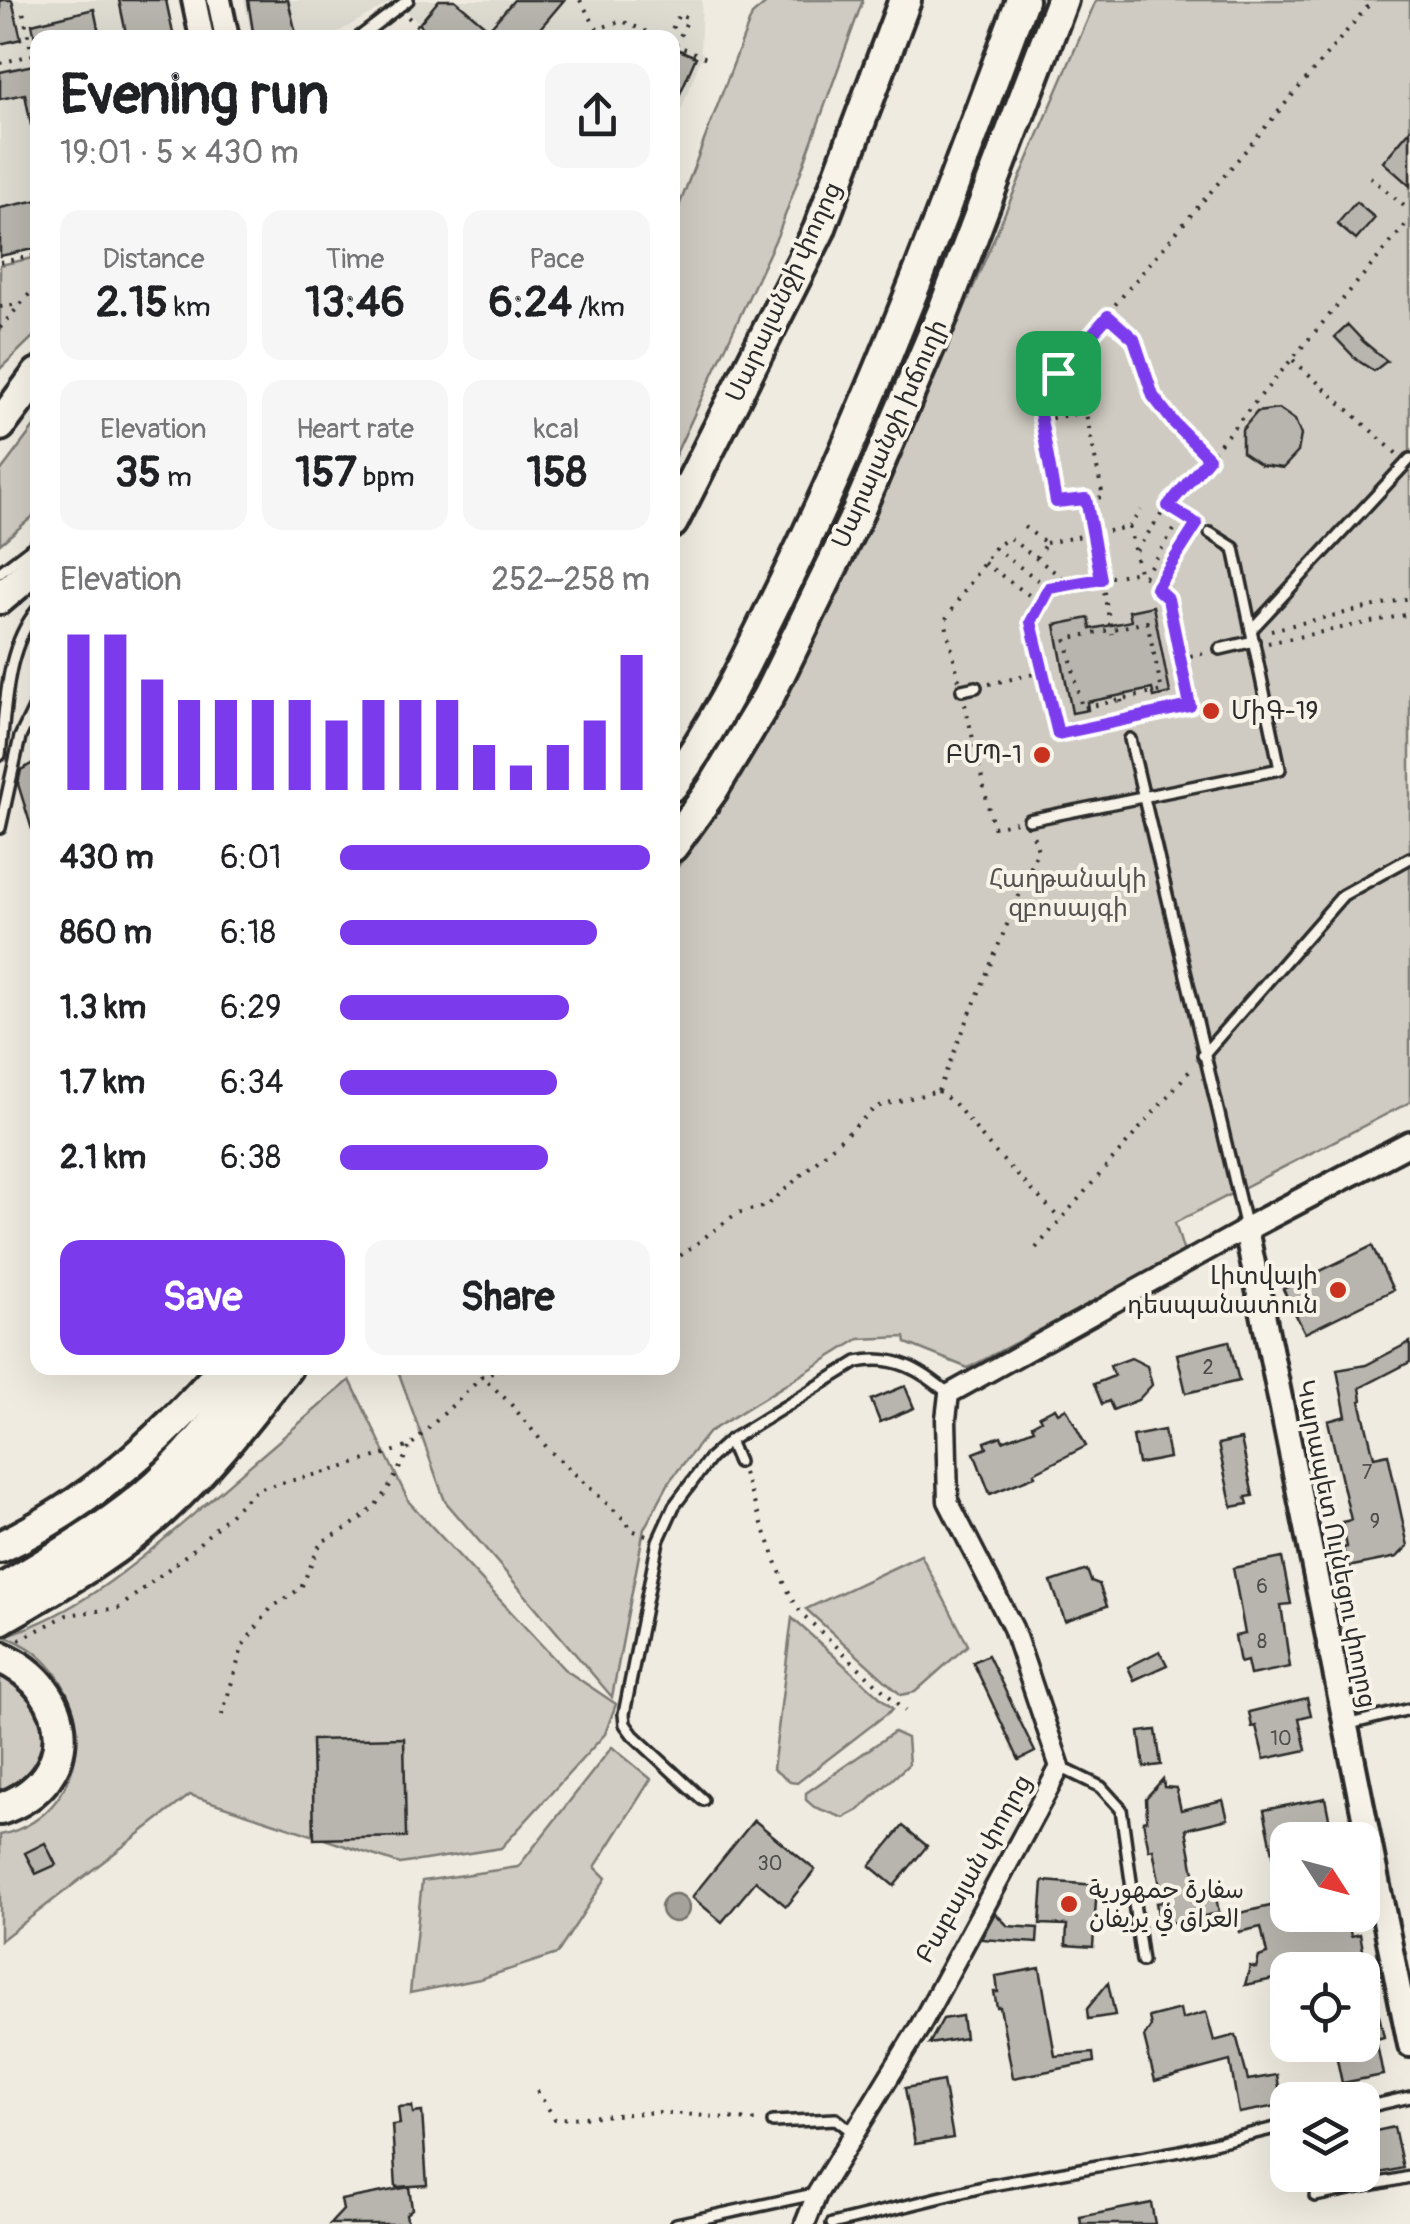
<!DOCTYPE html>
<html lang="en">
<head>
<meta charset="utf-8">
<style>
	:root { --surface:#fff; --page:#f6f6f6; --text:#202124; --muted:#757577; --accent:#7c3aed }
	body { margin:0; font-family:Pangolin,"Playpen Sans Arabic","Noto Sans Armenian",sans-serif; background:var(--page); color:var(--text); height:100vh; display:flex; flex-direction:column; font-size:38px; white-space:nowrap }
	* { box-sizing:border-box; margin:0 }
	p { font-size:32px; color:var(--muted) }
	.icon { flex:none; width:55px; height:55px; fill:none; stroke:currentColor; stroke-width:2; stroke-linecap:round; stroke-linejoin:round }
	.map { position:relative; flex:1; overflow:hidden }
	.details { position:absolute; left:30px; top:30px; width:650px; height:1345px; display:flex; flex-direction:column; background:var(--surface); border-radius:20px; box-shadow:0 10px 40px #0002 }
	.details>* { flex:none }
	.needle { width:65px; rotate:126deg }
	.controls { position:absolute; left:1270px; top:1822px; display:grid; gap:20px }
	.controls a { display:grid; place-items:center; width:110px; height:110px; border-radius:20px; background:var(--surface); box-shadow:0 10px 40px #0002; font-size:50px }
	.pin { position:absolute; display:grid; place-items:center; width:85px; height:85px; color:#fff; margin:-42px; border-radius:20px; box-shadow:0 5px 15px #0006 }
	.round { display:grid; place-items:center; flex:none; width:105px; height:105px; border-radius:20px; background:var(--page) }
	.headline { display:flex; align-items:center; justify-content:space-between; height:170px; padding:0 30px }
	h1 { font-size:55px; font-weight:800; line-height:75px }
	.metrics { display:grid; grid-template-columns:repeat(3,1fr); gap:15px; height:170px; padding:10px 30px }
	.metrics div { display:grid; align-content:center; border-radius:20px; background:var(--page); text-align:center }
	.metrics b { font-size:42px; font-weight:800 }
	.metrics small { font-size:28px; font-weight:400 }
	.metrics p { font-size:28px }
	.chart { height:280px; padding:20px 30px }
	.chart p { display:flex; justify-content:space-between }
	.chart svg { width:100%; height:180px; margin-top:10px; stroke:var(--accent); stroke-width:6 }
	.primary-button { display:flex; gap:20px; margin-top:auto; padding:20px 30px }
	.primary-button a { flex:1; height:115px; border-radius:20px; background:var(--accent); color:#fff; font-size:40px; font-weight:800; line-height:115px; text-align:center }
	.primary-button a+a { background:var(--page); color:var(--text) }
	ul { padding:0 30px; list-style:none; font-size:32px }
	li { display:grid; grid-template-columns:160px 120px 1fr; align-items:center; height:75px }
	li i { height:25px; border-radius:12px; background:var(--accent) }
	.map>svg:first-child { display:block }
	.built { fill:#dedbd1 }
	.green { fill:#cfcbc2; stroke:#7d7b76; stroke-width:2.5 }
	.water { fill:#a4a29a; stroke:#74726e; stroke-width:2.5 }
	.building { fill:#b8b5ae; stroke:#2b2b2b; stroke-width:2.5 }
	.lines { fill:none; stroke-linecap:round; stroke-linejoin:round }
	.service-casing { stroke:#2b2b2b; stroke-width:16 }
	.minor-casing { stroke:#2b2b2b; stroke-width:25 }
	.tertiary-casing { stroke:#2b2b2b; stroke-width:30 }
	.primary-casing { stroke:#2b2b2b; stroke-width:38 }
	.path { stroke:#2b2b2b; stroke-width:4; stroke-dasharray:2.5 8; stroke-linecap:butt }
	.service { stroke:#f7f3e8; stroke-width:9 }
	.minor { stroke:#f7f3e8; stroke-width:18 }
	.tertiary { stroke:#f7f3e8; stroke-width:22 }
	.primary { stroke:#f7f3e8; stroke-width:30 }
	.route-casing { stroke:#fff; stroke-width:20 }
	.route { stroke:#7c3aed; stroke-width:12 }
	.poi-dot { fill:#c8321e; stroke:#f7f3e8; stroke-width:4 }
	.labels { text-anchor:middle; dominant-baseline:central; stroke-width:8; stroke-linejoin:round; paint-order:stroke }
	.number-label { font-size:20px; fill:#4e4e4c }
	.street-label { font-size:25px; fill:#2b2b2b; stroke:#f7f3e8 }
	.poi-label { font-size:25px; fill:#2b2b2b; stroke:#f7f3e8; text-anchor:start }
	.park-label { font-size:25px; fill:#545351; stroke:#f7f3e8 }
</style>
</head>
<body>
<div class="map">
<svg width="1410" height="2224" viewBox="0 0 1410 2224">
	<rect width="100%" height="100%" fill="#efebe0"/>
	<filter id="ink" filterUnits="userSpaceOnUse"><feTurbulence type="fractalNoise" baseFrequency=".01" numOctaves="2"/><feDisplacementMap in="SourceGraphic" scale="20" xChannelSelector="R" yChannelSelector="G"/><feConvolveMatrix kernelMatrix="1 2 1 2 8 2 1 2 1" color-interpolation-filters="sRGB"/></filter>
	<g filter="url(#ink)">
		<!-- built -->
		<g class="built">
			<polygon points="0,0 166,0 174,37 38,38 37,248 0,256"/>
			<polygon points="244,0 394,0 328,38 252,37"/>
			<polygon points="396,0 702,0 700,51 703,53 673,131 672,38 433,37"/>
		</g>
		<!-- green -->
		<g class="green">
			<polygon points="770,0 863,0 779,232 673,460 673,222 752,15"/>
			<polygon points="1096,0 1410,0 1410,1102 1175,1223 1184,1253 968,1368 906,1343 905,1337 859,1339 709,1432 671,1479 644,1529 612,1697 445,1501 397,1368 672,1368 673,874 749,762 819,630 884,496"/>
			<polygon points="37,257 37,333 0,369 0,265"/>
			<polygon points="37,423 37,513 0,544 0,472"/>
			<path d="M350,1380L409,1502L564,1669L616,1704L605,1734L501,1848L400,1864L190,1795L0,1941V1835C101,1813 102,1670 4,1636C85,1611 146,1555 209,1501C256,1460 303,1420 350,1380Z"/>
			<polygon points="921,1555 968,1645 915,1692 901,1695 806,1609"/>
			<polygon points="792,1618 893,1709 797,1783 790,1782 773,1769"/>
			<polygon points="0,1664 11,1669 48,1723 39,1766 0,1800"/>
			<polygon points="894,1732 907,1738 909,1764 859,1810 844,1818 814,1807 806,1800 806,1793"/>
			<polygon points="612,1747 651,1779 595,1867 606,1878 557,1954 480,1979 410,1993 422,1881 518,1867"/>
		</g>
		<!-- water -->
		<circle class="water" cx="675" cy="1908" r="14"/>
		<!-- building -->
		<g class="building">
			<polygon points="0,0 12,0 21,39 0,44"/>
			<polygon points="119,0 166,0 174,38 127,38"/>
			<polygon points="248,0 288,0 297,38 254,38"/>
			<polygon points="439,0 455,0 489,29 514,0 564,0 532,38 435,38 419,24"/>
			<polygon points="94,9 100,38 35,38 32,24"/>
			<polygon points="672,47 696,57 672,112"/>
			<polygon points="38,64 38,124 31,125 25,94 0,99 0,72"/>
			<polygon points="1410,130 1410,186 1383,162"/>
			<polygon points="38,200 38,248 0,256 0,208"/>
			<polygon points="1356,202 1375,218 1356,240 1337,224"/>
			<polygon points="1348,325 1364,342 1387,361 1374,371 1357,360 1335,337"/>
			<polygon points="1279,409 1295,420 1301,435 1298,452 1283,468 1261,465 1242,452 1242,430 1257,412"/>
			<polygon points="1153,606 1170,693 1154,697 1152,689 1087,702 1088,710 1072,713 1055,625 1089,618 1091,629 1131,621 1129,611"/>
			<polygon points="38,760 38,836 34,836 18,784 21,770"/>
			<polygon points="1372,1246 1393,1290 1305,1333 1283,1289"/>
			<polygon points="1229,1341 1239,1381 1186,1393 1177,1354"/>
			<polygon points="1410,1342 1410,1362 1360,1388 1362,1400 1360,1401 1374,1457 1388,1454 1408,1546 1397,1557 1348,1567 1343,1548 1347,1547 1342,1522 1351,1520 1328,1421 1346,1416 1337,1370 1366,1365"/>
			<polygon points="1131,1358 1147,1366 1152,1385 1138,1400 1113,1410 1109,1401 1102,1404 1094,1384 1114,1376 1110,1366"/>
			<polygon points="905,1386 914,1408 880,1422 871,1400"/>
			<polygon points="1055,1408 1058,1413 1066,1408 1086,1446 1034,1473 1035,1476 990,1494 974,1453 987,1448 985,1442 1001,1436 1003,1441 1034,1429 1032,1425 1041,1420 1039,1416"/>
			<polygon points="1164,1430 1169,1458 1138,1464 1133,1436"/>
			<polygon points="1241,1439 1253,1496 1246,1497 1248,1504 1232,1507 1218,1444"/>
			<polygon points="1282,1558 1291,1604 1281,1605 1290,1667 1250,1675 1247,1661 1240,1663 1235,1636 1245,1634 1233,1568"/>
			<polygon points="1087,1570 1091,1581 1099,1584 1107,1606 1065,1621 1051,1582"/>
			<polygon points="1160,1651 1167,1665 1134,1680 1128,1667"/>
			<polygon points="988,1655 1035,1752 1019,1760 973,1662"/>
			<polygon points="1307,1698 1311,1715 1299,1718 1306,1750 1264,1759 1256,1726 1252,1727 1249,1712"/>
			<polygon points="1156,1730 1161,1765 1144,1767 1139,1732"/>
			<polygon points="404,1738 406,1837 314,1839 312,1740"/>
			<polygon points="1163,1779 1164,1787 1176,1788 1181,1810 1223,1800 1228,1819 1186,1829 1198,1895 1215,1892 1219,1913 1160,1925 1156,1903 1163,1902 1153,1849 1149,1850 1143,1821 1147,1820 1146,1798"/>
			<polygon points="1325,1798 1330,1823 1324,1824 1328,1840 1288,1840 1288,1892 1281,1892 1264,1810"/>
			<polygon points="754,1820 815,1870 786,1906 756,1881 722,1922 692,1897"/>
			<polygon points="903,1826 927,1846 894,1886 870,1866"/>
			<polygon points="45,1843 56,1865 36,1874 25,1853"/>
			<polygon points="1043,1881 1097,1885 1093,1947 1066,1945 1067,1925 1040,1924"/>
			<polygon points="1288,1902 1288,1915 1347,1915 1351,1936 1360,1934 1367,1970 1288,1970 1288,1976 1245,1985 1250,1966 1256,1968 1259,1957 1267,1954 1261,1927 1239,1932 1235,1914"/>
			<polygon points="995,1913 1008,1926 1038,1928 1037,1943 981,1939"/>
			<polygon points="1040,1968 1055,2056 1093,2053 1094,2062 1013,2078 1000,2007 997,2007 994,1992 998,1992 996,1976"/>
			<polygon points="1108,1983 1115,2015 1088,2019 1087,2009"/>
			<polygon points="1362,2007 1369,2007 1371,2017 1379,2015 1384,2037 1376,2039 1383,2075 1342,2083 1334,2045 1362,2045"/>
			<polygon points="1180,2009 1182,2019 1206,2012 1214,2041 1236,2035 1248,2080 1277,2075 1282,2105 1239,2113 1230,2061 1155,2081 1144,2037 1151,2026 1149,2017"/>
			<polygon points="962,2016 965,2038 929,2044 943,2019"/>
			<polygon points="943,2081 953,2138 915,2144 905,2088"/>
			<polygon points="412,2106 413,2113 422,2112 427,2185 396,2187 392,2125 400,2124 398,2107"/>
			<polygon points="1394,2127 1403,2168 1362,2177 1362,2134"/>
			<polygon points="1301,2175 1343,2175 1343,2181 1304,2190"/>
			<polygon points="409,2187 412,2209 406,2214 408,2224 330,2224 343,2210 341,2200"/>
			<polygon points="1151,2203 1155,2224 1081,2224 1080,2217"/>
		</g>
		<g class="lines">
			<!-- service casing -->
			<g class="service-casing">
				<g id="service">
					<polyline points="358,38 408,0"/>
					<polyline points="0,572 38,543"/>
					<polyline points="1251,630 1410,459"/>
					<polyline points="1220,649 1254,641"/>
					<polyline points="962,690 976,687"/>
					<polyline points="1130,739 1246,1228"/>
					<path d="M0,755C6,706 5,648 38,609"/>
					<polyline points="1029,820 1280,769 1234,548 1210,533"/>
					<polyline points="0,828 20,737 38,700"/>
					<polyline points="1203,1055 1343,895 1410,858"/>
					<polyline points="729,1441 738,1462"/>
					<polyline points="1350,1724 1410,1709"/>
					<polyline points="1060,1767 1101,1787 1121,1809 1142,1961"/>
					<path d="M703,1800L633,1735L625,1724L624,1714L658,1541L674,1506L710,1458L729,1441L857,1362C895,1354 921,1370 949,1394"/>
					<polyline points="1362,2108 1410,2097"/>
					<polyline points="773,2122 836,2119 854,2133"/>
					<polyline points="1315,2196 1410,2177"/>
					<polyline points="676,2224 814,2194"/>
					<polyline points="832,2224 987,2186 1180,2151 1288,2125"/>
				</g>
			</g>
			<!-- minor casing -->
			<g class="minor-casing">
				<polyline id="minor" points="805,2224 817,2194 919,2028 1060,1767 1013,1628 948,1501 946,1419 949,1394 1246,1229"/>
			</g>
			<!-- tertiary casing -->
			<g class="tertiary-casing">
				<g id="tertiary">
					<polyline points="194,0 202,38"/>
					<polyline points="219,0 227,38"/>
					<polyline points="1410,1143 1246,1229 1410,2045"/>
				</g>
			</g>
			<!-- primary casing -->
			<g class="primary-casing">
				<g id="primary">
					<polyline points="0,425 38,374"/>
					<polyline points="672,522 819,230 905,0"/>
					<polyline points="0,598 38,566"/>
					<path d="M672,785C719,721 752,649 787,578C878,391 950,195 1022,0"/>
					<polyline points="672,846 712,790 768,697 854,521 943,313 1062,0"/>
					<path d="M0,1547C89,1505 160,1441 224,1368"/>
					<path d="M0,1591C49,1562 99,1533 143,1497C187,1461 222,1413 255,1368"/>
					<path d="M0,1619C57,1586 117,1553 165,1507C211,1465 248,1416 286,1368"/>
					<path d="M0,1657C76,1689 83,1781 0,1809"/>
				</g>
			</g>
			<!-- path -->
			<g class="path">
				<polyline points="580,0 597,29 622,21 661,38"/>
				<polyline points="408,17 430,38"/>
				<polyline points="668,38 679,14 688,19 676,45 709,59"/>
				<polyline points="0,63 32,55 23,11"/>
				<polyline points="1370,177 1410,211"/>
				<polyline points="0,262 38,255"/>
				<polyline points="0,307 20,304"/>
				<polyline points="1108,316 1134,339 1153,396 1173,423 1209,457"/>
				<polyline points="0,328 38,284"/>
				<polyline points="1074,355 1103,497 1056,502 1037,397 1373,0"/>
				<polyline points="1293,360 1397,454"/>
				<polyline points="1041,420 1086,412"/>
				<polyline points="1086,499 1112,634"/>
				<polyline points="1167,506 1197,525"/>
				<polyline points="1024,527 1046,543 1036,558"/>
				<polyline points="1129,527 1139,572 1168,599 1190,706 1058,734 1031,622 1049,588 1139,572"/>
				<polyline points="1046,543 1129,527 1141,510"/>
				<polyline points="994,548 1049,588"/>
				<polyline points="1136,551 1167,506 1410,220"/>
				<polyline points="984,563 1040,603"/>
				<polyline points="1144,576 1183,516"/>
				<polyline points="1156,588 1197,524"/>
				<polygon points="1147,622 1162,691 1082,708 1066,639"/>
				<polyline points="1271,630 1410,598"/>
				<polyline points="1268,643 1410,614"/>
				<polyline points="1180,658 1209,652"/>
				<polyline points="959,680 945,620 994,548 1009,538 1071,584"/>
				<polyline points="989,684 1043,672"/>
				<polyline points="1121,700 1125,720"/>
				<polyline points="965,704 993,827 1017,822"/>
				<polyline points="938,1091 1038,850 1032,832"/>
				<polyline points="938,1091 956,1105 993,1150 1061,1220"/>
				<polyline points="1036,1248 1193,1067"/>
				<polyline points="672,1262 737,1213 767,1206 876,1107 938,1091"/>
				<polyline points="473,1368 509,1402 549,1450 628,1523 629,1529 647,1536"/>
				<polyline points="743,1473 785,1585 800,1612 905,1711"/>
				<polyline points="19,1640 67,1615 119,1608 190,1552 257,1489 338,1469 410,1446 482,1377 505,1368"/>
				<path d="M222,1715L243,1645L271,1608L301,1588L321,1542C372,1518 387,1497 409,1448"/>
				<polyline points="537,2091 555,2119 660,2112 761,2121"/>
			</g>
			<!-- service -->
			<use href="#service" class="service"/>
			<!-- minor -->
			<use href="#minor" class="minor"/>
			<!-- tertiary -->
			<use href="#tertiary" class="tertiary"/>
			<!-- primary -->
			<use href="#primary" class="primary"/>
		</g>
	</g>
	<g class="lines" filter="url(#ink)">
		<!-- route casing -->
		<g class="route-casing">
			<polygon id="route" points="1108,316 1134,339 1153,396 1174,423 1209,458 1168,506 1197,524 1156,588 1168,599 1190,706 1058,734 1031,622 1049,588 1101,579 1086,499 1056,502 1037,397"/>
		</g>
		<!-- route -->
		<use href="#route" class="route"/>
	</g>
	<!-- markers -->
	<g class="poi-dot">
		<circle cx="1211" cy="711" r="10"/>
		<circle cx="1042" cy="755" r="10"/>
		<circle cx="1338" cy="1290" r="10"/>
		<circle cx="1069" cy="1904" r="10"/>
	</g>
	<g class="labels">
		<!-- number labels -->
		<g class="number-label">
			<text x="1208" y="1367">2</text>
			<text x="1367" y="1472">7</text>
			<text x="1375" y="1521">9</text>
			<text x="1262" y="1586">6</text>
			<text x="1262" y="1641">8</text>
			<text x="1281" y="1738">10</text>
			<text x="770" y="1863">30</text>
		</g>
		<!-- street labels -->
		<g class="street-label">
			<text transform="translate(784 292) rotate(-65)">Սարալանջի փողոց</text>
			<text transform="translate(890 434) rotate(-66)">Սարալանջի խճուղի</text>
			<text transform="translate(1336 1544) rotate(79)">Կարապետ Ուլնեցու փողոց</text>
			<text transform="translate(974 1869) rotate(-61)">Բաբայան փողոց</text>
		</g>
		<!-- poi labels -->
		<g class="poi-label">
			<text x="1231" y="711">ՄիԳ-19</text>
			<text x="1022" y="755" text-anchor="end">ԲՄՊ-1</text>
			<text x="1318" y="1276" text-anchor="end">Լիտվայի<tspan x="1318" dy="29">դեսպանատուն</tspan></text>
			<text x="1089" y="1890">سفارة جمهورية<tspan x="1089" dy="29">العراق في يريفان</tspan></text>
		</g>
		<!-- park labels -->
		<g class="park-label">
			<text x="1068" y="879">Հաղթանակի<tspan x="1068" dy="29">զբոսայգի</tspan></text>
		</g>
	</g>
</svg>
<div class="controls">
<a><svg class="needle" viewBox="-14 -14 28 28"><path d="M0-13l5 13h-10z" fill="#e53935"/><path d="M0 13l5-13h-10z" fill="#757577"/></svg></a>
<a><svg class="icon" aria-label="locate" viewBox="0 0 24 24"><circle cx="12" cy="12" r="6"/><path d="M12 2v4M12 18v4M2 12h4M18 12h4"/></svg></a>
<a><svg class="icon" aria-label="layers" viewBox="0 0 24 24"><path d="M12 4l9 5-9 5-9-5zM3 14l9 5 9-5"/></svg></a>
</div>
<div class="pin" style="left:1058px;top:373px;background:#1e9e55"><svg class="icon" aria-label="arrive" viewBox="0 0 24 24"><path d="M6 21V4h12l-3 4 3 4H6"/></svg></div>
<section class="details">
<div class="headline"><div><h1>Evening run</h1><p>19:01 · 5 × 430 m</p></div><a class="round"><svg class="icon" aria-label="share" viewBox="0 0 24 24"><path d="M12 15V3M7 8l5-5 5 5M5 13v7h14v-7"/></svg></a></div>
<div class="metrics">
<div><p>Distance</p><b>2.15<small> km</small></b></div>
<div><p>Time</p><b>13:46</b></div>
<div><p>Pace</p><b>6:24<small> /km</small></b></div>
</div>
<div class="metrics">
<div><p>Elevation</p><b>35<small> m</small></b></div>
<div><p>Heart rate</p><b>157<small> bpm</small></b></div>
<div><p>kcal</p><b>158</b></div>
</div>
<div class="chart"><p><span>Elevation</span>252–258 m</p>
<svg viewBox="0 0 160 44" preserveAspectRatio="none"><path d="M5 44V6M15 44V6M25 44V17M35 44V22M45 44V22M55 44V22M65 44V22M75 44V27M85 44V22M95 44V22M105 44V22M115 44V33M125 44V38M135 44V33M145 44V27M155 44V11"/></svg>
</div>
<ul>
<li><b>430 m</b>6:01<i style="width:100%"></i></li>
<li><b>860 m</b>6:18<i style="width:83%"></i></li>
<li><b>1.3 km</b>6:29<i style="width:74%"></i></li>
<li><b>1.7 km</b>6:34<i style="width:70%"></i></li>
<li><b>2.1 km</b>6:38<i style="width:67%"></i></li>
</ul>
<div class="primary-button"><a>Save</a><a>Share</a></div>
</section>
</div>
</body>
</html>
